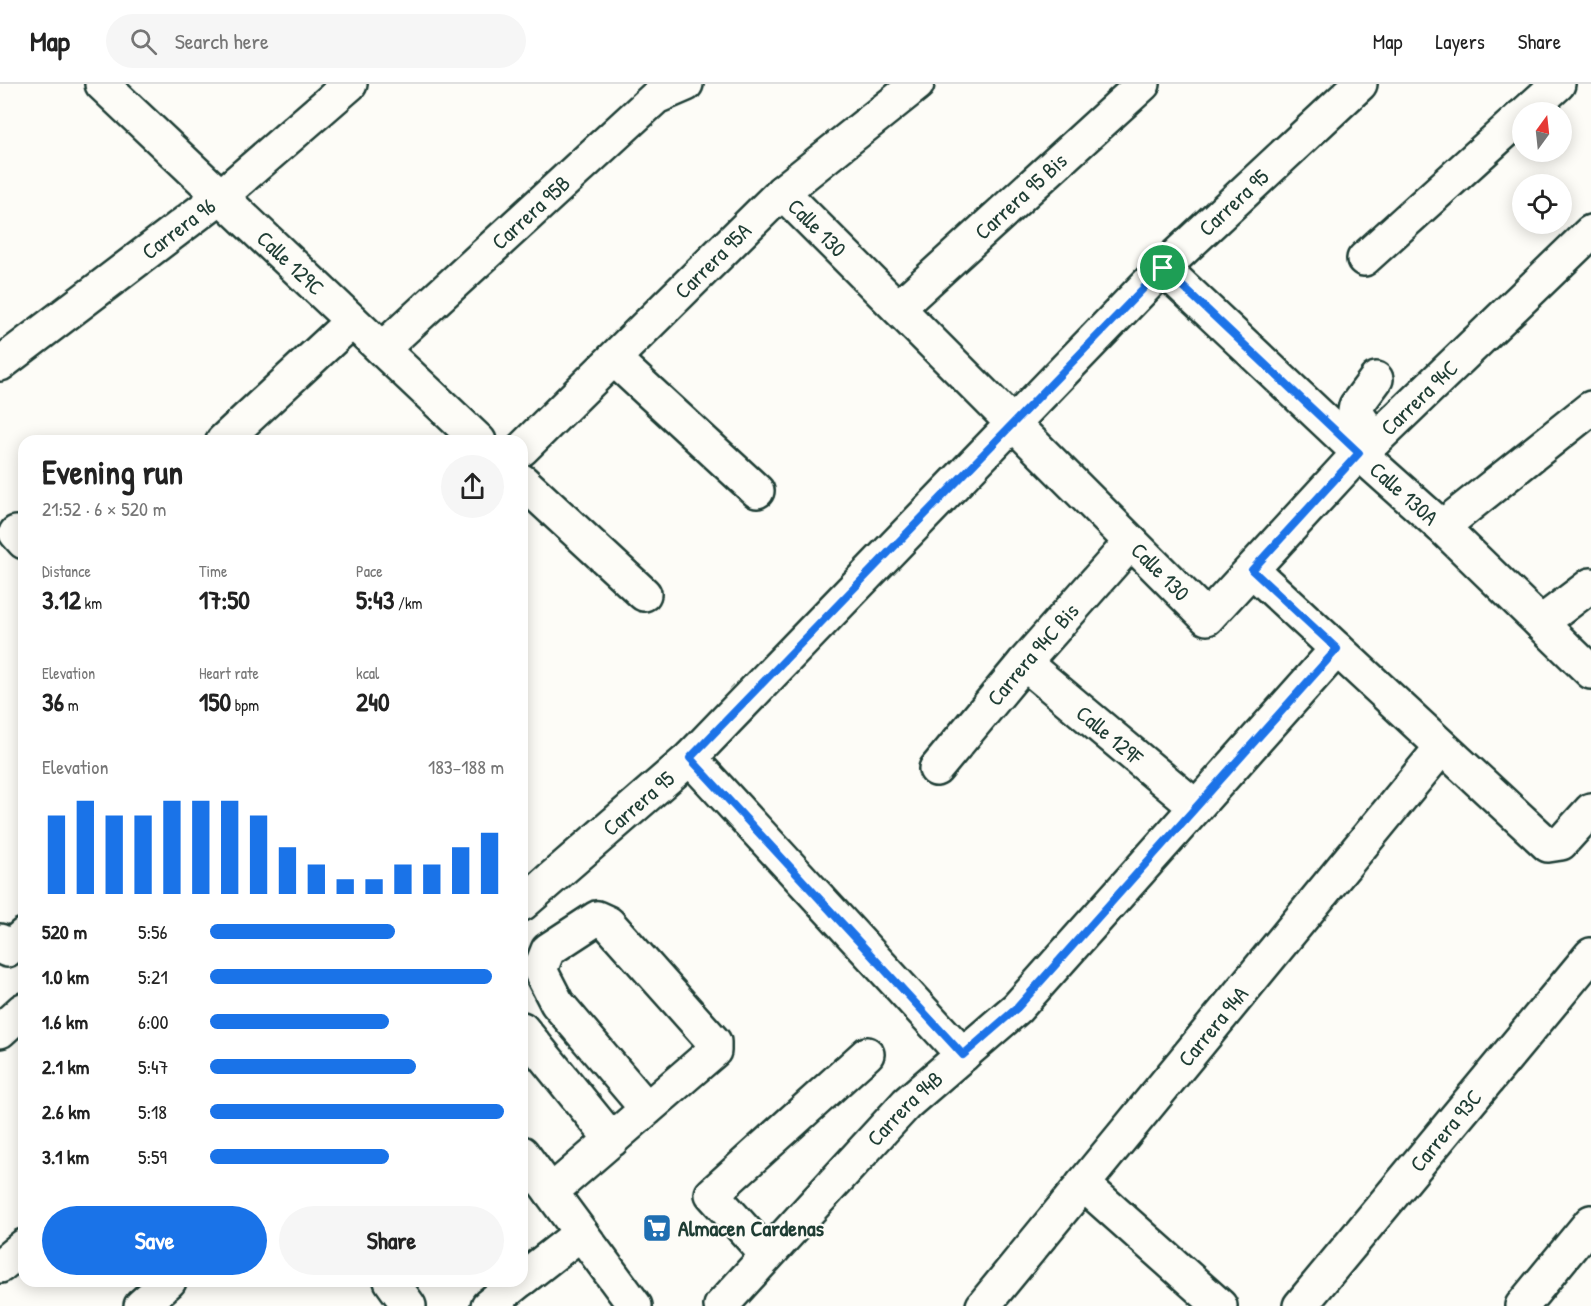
<!DOCTYPE html>
<html lang="en">
<head>
<meta charset="utf-8">
<style>
	:root { --surface:#fff; --page:#f6f6f6; --text:#222; --muted:#767676; --line:#e0e0e0; --accent:#1a73e8 }
	body { margin:0; font-family:"Patrick Hand",sans-serif; background:var(--page); color:var(--text); height:100vh; display:flex; flex-direction:column; font-size:22px; white-space:nowrap }
	* { box-sizing:border-box; margin:0 }
	p { font-size:20px; color:var(--muted) }
	.icon { flex:none; width:33px; height:33px; fill:none; stroke:currentColor; stroke-width:2; stroke-linecap:round; stroke-linejoin:round }
	.map { position:relative; flex:1; overflow:hidden }
	.side { position:absolute; left:18px; top:351px; width:510px; height:852px; display:flex; flex-direction:column; background:var(--surface); border-radius:18px; box-shadow:0 3px 15px #0003 }
	.side>* { flex:none }
	.needle { width:39px; rotate:15deg }
	.fabs { position:absolute; left:1512px; top:18px; display:grid; gap:12px }
	.fabs a { display:grid; place-items:center; width:60px; height:60px; border-radius:50%; background:var(--surface); box-shadow:0 3px 15px #0003; font-size:30px }
	.pin { position:absolute; display:grid; place-items:center; width:51px; height:51px; color:#fff; margin:-26px; border:3px solid #fff; border-radius:50%; box-shadow:0 2px 6px #0007 }
	.round { display:grid; place-items:center; flex:none; width:63px; height:63px; border-radius:32px; background:var(--page) }
	.overview { display:flex; align-items:center; justify-content:space-between; height:102px; padding:0 24px }
	h1 { font-size:33px; font-weight:700; line-height:45px }
	.metrics { display:grid; grid-template-columns:repeat(3,1fr); gap:9px; height:102px; padding:6px 24px }
	.metrics div { display:grid; align-content:center }
	.metrics b { font-size:26px; font-weight:700 }
	.metrics small { font-size:16px; font-weight:400 }
	.metrics p { font-size:16px }
	.chart { height:168px; padding:12px 24px }
	.chart p { display:flex; justify-content:space-between }
	.chart svg { width:100%; height:108px; margin-top:6px; stroke:var(--accent); stroke-width:6 }
	.primary-button { display:flex; gap:12px; margin-top:auto; padding:12px 24px }
	.primary-button a { flex:1; height:69px; border-radius:36px; background:var(--accent); color:#fff; font-size:24px; font-weight:700; line-height:69px; text-align:center }
	.primary-button a+a { background:var(--page); color:var(--text) }
	ul { padding:0 24px; list-style:none; font-size:20px }
	li { display:grid; grid-template-columns:96px 72px 1fr; align-items:center; height:45px }
	li i { height:15px; border-radius:8px; background:var(--accent) }
	header { display:flex; align-items:center; gap:36px; box-sizing:border-box; height:84px; padding:0 30px; background:var(--surface); border-bottom:2px solid var(--line) }
	header strong { font-size:28px }
	nav { display:flex; gap:33px; margin-inline-start:auto; font-size:21px }
	.search { width:420px; height:54px; background:var(--page); display:flex; align-items:center; gap:15px; box-sizing:border-box; padding:0 21px; border-radius:33px; color:var(--muted); font-size:22px }
	.map>svg:first-child { display:block }
	.lines { fill:none; stroke-linecap:round; stroke-linejoin:round }
	.minor-casing { stroke:#1f3d34; stroke-width:38 }
	.minor { stroke:#fdfcf7; stroke-width:33 }
	.route-casing { stroke:#fff; stroke-width:12 }
	.route { stroke:#1a73e8; stroke-width:8 }
	.labels { text-anchor:middle; dominant-baseline:central; stroke-width:4.5; stroke-linejoin:round; paint-order:stroke }
	.street-label { font-size:22px; fill:#1f3d34; stroke:#fdfcf7 }
	.poi-label { font-size:22px; font-weight:bold; fill:#1f3d34; stroke:#fdfcf7; text-anchor:start }
</style>
</head>
<body>
<header>
<strong>Map</strong>
<div class="search"><svg class="icon" aria-label="search" viewBox="0 0 24 24"><circle cx="10" cy="10" r="6"/><path d="M15 15l6 6"/></svg>Search here</div>
<nav><a>Map</a><a>Layers</a><a>Share</a></nav>
</header>
<div class="map">
<svg width="1591" height="1222" viewBox="0 0 1591 1222">
	<rect width="100%" height="100%" fill="#fdfcf7"/>
	<filter id="ink" filterUnits="userSpaceOnUse"><feTurbulence type="fractalNoise" baseFrequency=".0167" numOctaves="2"/><feDisplacementMap in="SourceGraphic" scale="12" xChannelSelector="R" yChannelSelector="G"/><feConvolveMatrix kernelMatrix="1 2 1 2 8 2 1 2 1" color-interpolation-filters="sRGB"/></filter>
	<g filter="url(#ink)">
		<g class="lines">
			<!-- minor casing -->
			<g class="minor-casing">
				<g id="minor">
					<path id="s1" d="M102,0L479,357"/>
					<polyline points="1527,28 1558,0"/>
					<path id="s2" d="M782,108L1207,534L1359,369L1375,356L1591,148"/>
					<polyline points="1364,175 1522,32"/>
					<path id="s3" d="M1163,184L1359,369L1442,443L1591,588"/>
					<path id="s4" d="M898,224L1143,0"/>
					<path id="s5" d="M382,265L656,13L686,0"/>
					<polyline points="614,275 757,407"/>
					<path id="s6" d="M0,280L221,112L350,0"/>
					<polyline points="1375,356 1355,327 1356,322 1376,295"/>
					<polyline points="223,357 352,237"/>
					<path id="s7" d="M522,365L782,108L917,0"/>
					<polyline points="522,397 644,510"/>
					<polyline points="1442,443 1591,324"/>
					<polyline points="16,449 24,458"/>
					<polyline points="1252,486 1548,761 1561,759 1591,726"/>
					<polyline points="1541,539 1591,501"/>
					<path id="s8" d="M1024,579L1196,723"/>
					<polyline points="690,674 963,971"/>
					<path id="s9" d="M936,685L1024,579L1131,458"/>
					<path id="s10" d="M522,820L690,674L1163,184L1360,0"/>
					<polyline points="0,857 7,866 24,851"/>
					<polyline points="522,945 612,1056"/>
					<polyline points="0,947 23,926"/>
					<polyline points="522,1069 635,1222"/>
					<polyline points="1083,1100 1220,1222"/>
					<polyline points="551,1108 714,967 714,958 608,839 597,834 548,866 540,886 557,919 647,1025"/>
					<polyline points="767,1171 712,1110 867,970"/>
					<polyline points="0,1182 24,1162"/>
					<polyline points="522,1195 581,1149"/>
					<polyline points="391,1197 409,1222"/>
					<polyline points="141,1222 169,1197"/>
					<polyline points="488,1222 519,1197"/>
					<path id="s11" d="M721,1222L907,1019L1017,924L1337,565"/>
					<path id="s12" d="M983,1222L1442,663"/>
					<path id="s13" d="M1300,1222L1591,871"/>
					<polyline points="1522,1222 1591,1138"/>
				</g>
			</g>
			<!-- minor -->
			<use href="#minor" class="minor"/>
		</g>
	</g>
	<g class="lines" filter="url(#ink)">
		<!-- route casing -->
		<g class="route-casing">
			<polygon id="route" points="1163,184 1359,369 1252,486 1337,565 1017,924 963,971 690,674"/>
		</g>
		<!-- route -->
		<use href="#route" class="route"/>
	</g>
	<!-- icons -->
	<defs>
		<g id="supermarket-square" transform="scale(1.5)"><rect x="-9" y="-9" width="18" height="18" rx="4" fill="#1f6fb2" stroke="#fdfcf7"/><path d="M-6-5.5h2.5l.6 2H6L4.5 2H-2.5L-4.4-4H-6ZM-1.5 3.2a1.3 1.3 0 1 0 .1 0ZM3 3.2a1.3 1.3 0 1 0 .1 0Z" fill="#fff"/></g>
	</defs>
	<g fill-rule="evenodd">
		<use href="#supermarket-square" x="657" y="1144"/>
	</g>
	<g class="labels">
		<!-- street labels -->
		<g class="street-label">
			<text stroke="none"><textPath href="#s4" startOffset="166">Carrera 95 Bis</textPath></text>
			<text stroke="none"><textPath href="#s10" startOffset="1000">Carrera 95</textPath></text>
			<text stroke="none"><textPath href="#s5" startOffset="202">Carrera 95B</textPath></text>
			<text stroke="none"><textPath href="#s2" startOffset="50">Calle 130</textPath></text>
			<text stroke="none"><textPath href="#s6" startOffset="224">Carrera 96</textPath></text>
			<text stroke="none"><textPath href="#s7" startOffset="268">Carrera 95A</textPath></text>
			<text stroke="none"><textPath href="#s1" startOffset="260">Calle 129C</textPath></text>
			<text stroke="none"><textPath href="#s2" startOffset="908">Carrera 94C</textPath></text>
			<text stroke="none"><textPath href="#s3" startOffset="330">Calle 130A</textPath></text>
			<text stroke="none"><textPath href="#s2" startOffset="536">Calle 130</textPath></text>
			<text stroke="none"><textPath href="#s9" startOffset="150">Carrera 94C Bis</textPath></text>
			<text stroke="none"><textPath href="#s8" startOffset="112">Calle 129F</textPath></text>
			<text stroke="none"><textPath href="#s10" startOffset="154">Carrera 95</textPath></text>
			<text stroke="none"><textPath href="#s12" startOffset="362">Carrera 94A</textPath></text>
			<text stroke="none"><textPath href="#s11" startOffset="270">Carrera 94B</textPath></text>
			<text stroke="none"><textPath href="#s13" startOffset="228">Carrera 93C</textPath></text>
		</g>
		<!-- poi labels -->
		<g class="poi-label">
			<text x="678" y="1144">Almacen Cardenas</text>
		</g>
	</g>
</svg>
<div class="fabs">
<a><svg class="needle" viewBox="-14 -14 28 28"><path d="M0-13l5 13h-10z" fill="#e53935"/><path d="M0 13l5-13h-10z" fill="#767676"/></svg></a>
<a><svg class="icon" aria-label="locate" viewBox="0 0 24 24"><circle cx="12" cy="12" r="6"/><path d="M12 2v4M12 18v4M2 12h4M18 12h4"/></svg></a>
</div>
<div class="pin" style="left:1163px;top:184px;background:#1e9e55"><svg class="icon" aria-label="arrive" viewBox="0 0 24 24"><path d="M6 21V4h12l-3 4 3 4H6"/></svg></div>
<section class="side">
<div class="overview"><div><h1>Evening run</h1><p>21:52 · 6 × 520 m</p></div><a class="round"><svg class="icon" aria-label="share" viewBox="0 0 24 24"><path d="M12 15V3M7 8l5-5 5 5M5 13v7h14v-7"/></svg></a></div>
<div class="metrics">
<div><p>Distance</p><b>3.12<small> km</small></b></div>
<div><p>Time</p><b>17:50</b></div>
<div><p>Pace</p><b>5:43<small> /km</small></b></div>
</div>
<div class="metrics">
<div><p>Elevation</p><b>36<small> m</small></b></div>
<div><p>Heart rate</p><b>150<small> bpm</small></b></div>
<div><p>kcal</p><b>240</b></div>
</div>
<div class="chart"><p><span>Elevation</span>183–188 m</p>
<svg viewBox="0 0 160 44" preserveAspectRatio="none"><path d="M5 44V12M15 44V6M25 44V12M35 44V12M45 44V6M55 44V6M65 44V6M75 44V12M85 44V25M95 44V32M105 44V38M115 44V38M125 44V32M135 44V32M145 44V25M155 44V19"/></svg>
</div>
<ul>
<li><b>520 m</b>5:56<i style="width:63%"></i></li>
<li><b>1.0 km</b>5:21<i style="width:96%"></i></li>
<li><b>1.6 km</b>6:00<i style="width:61%"></i></li>
<li><b>2.1 km</b>5:47<i style="width:70%"></i></li>
<li><b>2.6 km</b>5:18<i style="width:100%"></i></li>
<li><b>3.1 km</b>5:59<i style="width:61%"></i></li>
</ul>
<div class="primary-button"><a>Save</a><a>Share</a></div>
</section>
</div>
</body>
</html>
